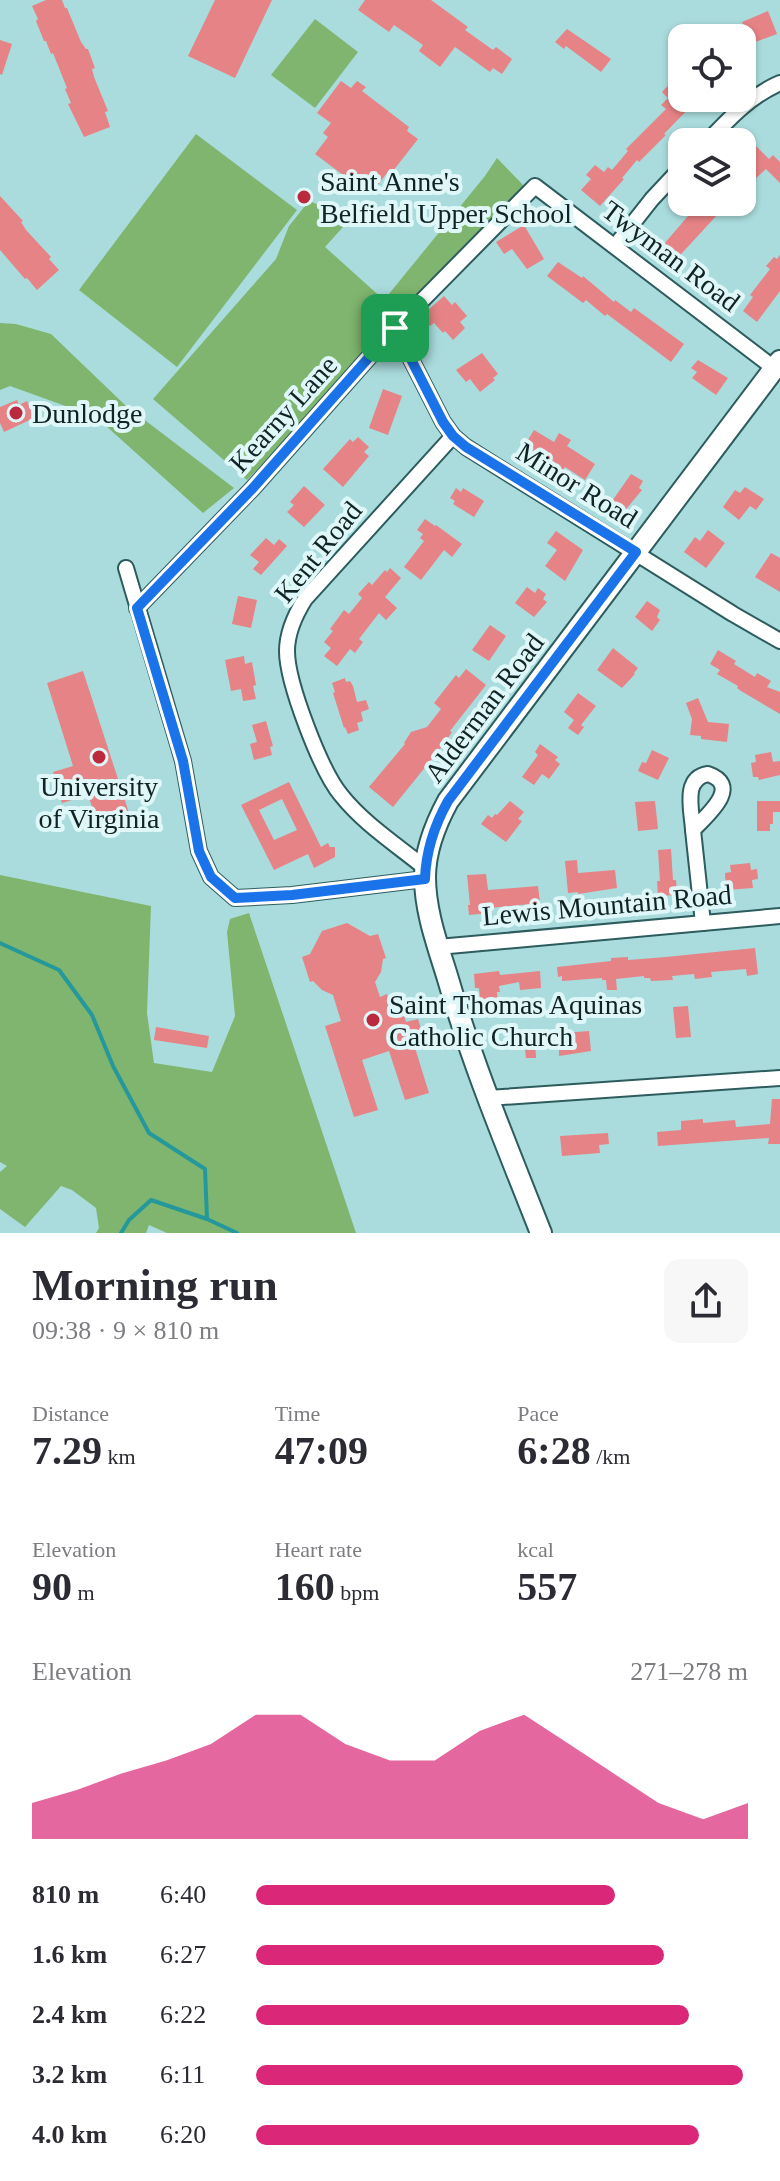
<!DOCTYPE html>
<html lang="en">
<head>
<meta charset="utf-8">
<style>
	:root { --surface:#fff; --page:#f7f7f7; --text:#2b2b33; --muted:#7c7c81; --accent:#db2777 }
	body { margin:0; font-family:Georgia,serif; background:var(--page); color:var(--text); height:100vh; display:flex; flex-direction:column; font-size:30px; white-space:nowrap }
	* { box-sizing:border-box; margin:0 }
	p { font-size:26px; color:var(--muted) }
	.icon { flex:none; width:44px; height:44px; fill:none; stroke:currentColor; stroke-width:2; stroke-linecap:round; stroke-linejoin:round }
	.map { position:relative; height:1233px; overflow:hidden }
	.drawer { display:flex; flex-direction:column; background:var(--surface); flex:1 }
	.drawer>* { flex:none }
	.tools { position:absolute; left:668px; top:24px; display:grid; gap:16px }
	.tools a { display:grid; place-items:center; width:88px; height:88px; border-radius:16px; background:var(--surface); box-shadow:0 2px 6px #0004; font-size:40px }
	.pin { position:absolute; display:grid; place-items:center; width:68px; height:68px; color:#fff; margin:-34px; border-radius:16px; box-shadow:0 4px 12px #0006 }
	.round { display:grid; place-items:center; flex:none; width:84px; height:84px; border-radius:16px; background:var(--page) }
	.overview { display:flex; align-items:center; justify-content:space-between; height:136px; padding:0 32px }
	h1 { font-size:44px; font-weight:800; line-height:60px }
	.metrics { display:grid; grid-template-columns:repeat(3,1fr); gap:12px; height:136px; padding:8px 32px }
	.metrics div { display:grid; align-content:center }
	.metrics b { font-size:40px; font-weight:800 }
	.metrics small { font-size:22px; font-weight:400 }
	.metrics p { font-size:22px }
	.chart { height:224px; padding:16px 32px }
	.chart p { display:flex; justify-content:space-between }
	.chart svg { width:100%; height:144px; margin-top:8px; fill:var(--accent); opacity:.7 }
	ul { padding:0 32px; list-style:none; font-size:26px }
	li { display:grid; grid-template-columns:128px 96px 1fr; align-items:center; height:60px }
	li i { height:20px; border-radius:10px; background:var(--accent) }
	.map>svg:first-child { display:block }
	.green { fill:#7fb56e }
	.lines { fill:none; stroke-linecap:round; stroke-linejoin:round }
	.stream { stroke:#25989c; stroke-width:4 }
	.building { fill:#e68386; fill-rule:evenodd }
	.street-casing { stroke:#2d5c5e; stroke-width:18 }
	.secondary-casing { stroke:#2d5c5e; stroke-width:24 }
	.street { stroke:#fff; stroke-width:14 }
	.secondary { stroke:#fff; stroke-width:20 }
	.route-casing { stroke:#fff; stroke-width:16 }
	.route { stroke:#1a73e8; stroke-width:10 }
	.poi-dot { fill:#ba293e; stroke:#dff7f8; stroke-width:3 }
	.labels { text-anchor:middle; dominant-baseline:central; stroke-width:8; stroke-linejoin:round; paint-order:stroke }
	.poi-label { font-size:28px; fill:#102425; stroke:#dff7f8; text-anchor:start }
	.street-label { font-size:28px; fill:#102425; stroke:#dff7f8 }
</style>
</head>
<body>
<div class="map">
<svg width="780" height="1233" viewBox="0 0 780 1233">
	<rect width="100%" height="100%" fill="#aadcdd"/>
	<!-- green -->
	<g class="green">
		<polygon points="315,19 358,52 315,108 271,75"/>
		<polygon points="196,134 297,210 177,367 79,290"/>
		<path d="M497,158L526,188L247,480L153,399L276,259L289,226L309,201C327,209 335,204 353,216L325,247L384,300L485,176Z"/>
		<polygon points="0,323 16,324 51,334 125,405 234,488 203,513 96,417 10,386 0,390"/>
		<polygon points="0,875 151,906 147,1013 154,1063 212,1072 235,1016 227,932 230,919 249,913 356,1233 167,1233 149,1225 146,1233 96,1233 99,1228 96,1208 72,1190 61,1186 25,1227 0,1209 0,1172 7,1166 0,1162"/>
	</g>
	<g class="lines">
		<!-- stream -->
		<g class="stream">
			<polyline points="0,943 59,970 92,1015 113,1066 149,1133 205,1169 207,1219"/>
			<polyline points="121,1233 129,1220 151,1200 207,1219 237,1233"/>
		</g>
	</g>
	<!-- building -->
	<g class="building">
		<polygon points="46,0 62,0 65,8 67,8 81,42 86,49 88,49 95,68 92,69 94,77 108,111 105,112 110,127 84,137 68,104 71,103 65,89 67,88 53,53 51,54 46,41 44,41 36,21 38,19 32,6"/>
		<polygon points="215,0 272,0 235,78 188,56"/>
		<polygon points="365,0 431,0 468,27 465,30 493,50 496,47 512,59 502,74 493,68 490,72 455,47 440,67 419,51 423,45 394,25 389,32 358,10"/>
		<polygon points="768,11 777,34 750,44 742,22"/>
		<polygon points="567,29 611,59 601,72 566,46 564,49 555,42"/>
		<polygon points="0,40 12,44 2,75 0,74"/>
		<polygon points="675,78 682,85 682,98 699,98 664,134 666,135 639,162 637,160 622,178 624,179 600,206 581,190 591,179 586,175 595,165 604,172 608,167 612,170 628,151 626,149 666,109 661,105 668,98 662,92"/>
		<polygon points="341,81 351,88 357,81 366,87 362,91 409,127 407,131 418,139 393,171 390,169 370,195 315,154 328,137 323,133 331,123 317,113"/>
		<polygon points="755,145 769,159 773,155 780,162 780,183 766,169 753,181 742,170 742,158"/>
		<polygon points="0,196 23,221 21,222 26,230 51,257 49,259 59,270 37,290 27,278 25,279 0,250"/>
		<polygon points="700,202 729,202 672,264 658,251"/>
		<polygon points="524,225 544,259 527,269 512,249 504,254 496,242"/>
		<polygon points="780,255 780,291 757,322 743,311 753,297 750,295 770,269 766,266 774,257 777,259"/>
		<polygon points="558,262 582,278 583,276 614,302 615,300 631,312 634,308 684,344 671,362 607,314 605,316 586,300 583,303 547,276"/>
		<polygon points="444,296 452,305 455,302 467,316 460,322 465,328 453,340 445,331 443,333 434,323 430,326 421,316"/>
		<polygon points="482,353 498,374 493,378 495,380 480,392 470,379 466,382 456,370"/>
		<polygon points="698,360 728,378 716,395 692,378 697,372 691,368"/>
		<polygon points="383,389 402,396 388,435 369,428"/>
		<polygon points="17,400 19,405 27,401 34,418 4,432 0,423 0,407"/>
		<polygon points="534,430 554,442 559,433 571,440 567,446 595,464 585,480 565,467 562,472 531,453 534,448 526,443"/>
		<polygon points="358,437 369,447 364,452 369,456 343,487 323,469 350,439 353,442"/>
		<polygon points="631,474 643,481 639,488 642,490 622,514 610,504"/>
		<polygon points="304,486 325,505 304,527 287,512 294,505 290,502"/>
		<polygon points="745,487 764,499 756,510 750,506 739,520 723,507 735,490 740,493"/>
		<polygon points="456,488 461,492 463,488 484,501 474,517 453,504 455,501 450,498"/>
		<polygon points="425,519 435,526 436,525 462,544 452,557 444,550 421,580 404,567 424,541 420,538 423,534 417,530"/>
		<polygon points="708,530 725,543 706,568 684,552 695,537 700,541"/>
		<polygon points="556,531 583,550 565,581 545,566 557,550 547,543"/>
		<polygon points="266,538 274,545 279,539 287,546 261,575 253,569 259,562 250,555"/>
		<polygon points="771,553 780,558 780,592 755,577"/>
		<polygon points="390,568 401,578 385,597 397,608 386,620 379,613 359,639 363,642 355,653 350,649 337,666 324,656 331,648 324,642 333,631 330,629 344,610 349,614 362,598 358,594 369,582 372,585 385,570 387,572"/>
		<polygon points="527,587 535,593 538,588 546,594 543,599 547,602 534,617 515,603"/>
		<polygon points="238,596 257,600 251,628 232,624"/>
		<polygon points="647,601 660,610 657,617 660,620 652,631 635,617"/>
		<polygon points="490,625 506,636 489,661 472,650"/>
		<polygon points="613,648 638,668 634,673 635,674 622,688 597,670"/>
		<polygon points="718,650 736,661 734,664 755,677 757,673 771,681 767,687 780,692 780,714 741,691 737,688 738,686 717,674 720,670 710,664"/>
		<polygon points="244,656 245,664 252,662 256,685 253,686 256,699 243,701 241,689 231,691 225,660"/>
		<polygon points="466,669 486,685 450,731 452,732 444,744 393,807 369,787 405,744 404,743 411,732 427,727 441,709 434,703 456,675 459,678"/>
		<polygon points="83,671 129,813 116,817 118,822 99,827 88,795 62,803 53,772 73,766 47,683"/>
		<polygon points="345,678 346,682 350,681 353,686 357,702 366,700 369,709 361,712 363,721 357,723 359,730 348,734 345,727 344,728 333,693 335,692 332,683"/>
		<polygon points="578,693 596,706 581,725 584,727 578,735 568,728 574,720 564,712"/>
		<polygon points="698,698 708,722 729,724 727,742 701,739 701,736 690,735 692,719 686,703"/>
		<polygon points="266,721 273,746 270,747 272,755 254,760 250,744 257,742 252,725"/>
		<polygon points="540,744 558,757 555,760 560,764 549,779 542,774 534,785 522,777 538,755 535,752"/>
		<polygon points="652,750 669,758 658,780 638,771 642,762 646,763"/>
		<polygon points="771,752 773,762 780,761 780,775 759,780 758,777 753,777 751,763 756,762 755,755"/>
		<path d="M289,782L321,847L328,843L330,847H335V857L314,868L308,854L274,870L241,805ZM282,799L297,830L274,840L259,810Z"/>
		<polygon points="510,801 524,812 518,819 522,821 506,842 481,824 488,815 492,818 495,814 497,815"/>
		<polygon points="655,801 658,829 638,831 635,802"/>
		<polygon points="757,801 780,801 780,812 773,812 773,824 770,824 770,831 757,831"/>
		<polygon points="671,849 673,880 676,880 677,895 658,896 657,881 660,881 658,850"/>
		<polygon points="577,860 578,873 615,870 617,888 578,894 578,892 568,893 565,861"/>
		<polygon points="750,863 751,870 757,869 758,879 752,880 753,888 726,890 725,873 731,872 730,865"/>
		<polygon points="486,874 488,890 538,886 540,903 490,908 490,913 469,915 468,905 470,905 467,875"/>
		<polygon points="347,923 370,936 378,934 386,958 383,959 381,972 375,982 380,997 387,994 390,1005 400,1002 406,1022 418,1019 422,1032 411,1035 429,1093 405,1100 389,1051 362,1060 378,1110 354,1117 325,1026 341,1021 333,995 322,990 313,981 310,982 302,957 310,954 322,931"/>
		<polygon points="755,948 758,974 747,976 746,969 711,972 712,977 695,979 694,974 672,976 673,980 651,981 650,978 644,978 644,976 616,979 617,990 607,990 606,980 602,980 602,978 562,981 562,976 558,977 557,967 611,961 611,958 628,957 628,960 666,957"/>
		<polygon points="499,971 500,975 540,971 541,988 520,990 519,982 499,986 500,992 497,992 498,1006 481,1008 479,988 475,988 474,974"/>
		<polygon points="688,1006 691,1037 676,1038 673,1007"/>
		<polygon points="156,1027 209,1036 207,1048 154,1040"/>
		<polygon points="589,1031 591,1051 559,1056 559,1045 552,1046 551,1034"/>
		<polygon points="535,1038 536,1058 526,1058 524,1039"/>
		<polygon points="772,1099 780,1099 780,1144 768,1144 769,1138 658,1146 657,1132 681,1130 681,1121 703,1119 703,1123 735,1120 736,1127 770,1124"/>
		<polygon points="608,1133 609,1144 599,1145 600,1153 562,1156 560,1136"/>
	</g>
	<g class="lines">
		<!-- street casing -->
		<g class="street-casing">
			<g id="street">
				<path d="M707,142C729,119 750,96 780,83"/>
				<polyline points="615,246 652,199 682,167"/>
				<polyline points="395,328 443,422 453,436 466,447 733,614 780,641"/>
				<polyline points="126,568 183,761 199,851 211,877 235,898 292,895 425,879"/>
				<polyline points="137,608 253,488 395,328 535,186 774,368"/>
				<path d="M708,774C743,786 706,816 693,830C692,811 682,778 708,774Z"/>
				<polyline points="693,830 703,923"/>
				<path d="M425,868C397,845 364,824 341,795C321,771 287,683 287,651C287,632 295,615 305,599L453,436"/>
				<polyline points="438,947 780,916"/>
				<polyline points="488,1098 780,1078"/>
			</g>
		</g>
		<!-- secondary casing -->
		<g class="secondary-casing">
			<path id="secondary" d="M541,1233C508,1149 473,1066 448,979C438,946 425,912 425,877C425,850 435,825 448,801L780,361"/>
		</g>
		<!-- street -->
		<use href="#street" class="street"/>
		<!-- secondary -->
		<use href="#secondary" class="secondary"/>
	</g>
	<g class="lines">
		<!-- route casing -->
		<g class="route-casing">
			<path id="route" d="M395,328L443,422L453,436L466,447L636,552L448,801C434,826 426,850 425,879L292,895L235,898L211,877L199,851L183,761L137,608L253,488Z"/>
		</g>
		<!-- route -->
		<use href="#route" class="route"/>
	</g>
	<!-- markers -->
	<g class="poi-dot">
		<circle cx="304" cy="197" r="8"/>
		<circle cx="16" cy="413" r="8"/>
		<circle cx="99" cy="757" r="8"/>
		<circle cx="373" cy="1020" r="8"/>
	</g>
	<g class="labels">
		<!-- poi labels -->
		<g class="poi-label">
			<text x="320" y="181">Saint Anne's<tspan x="320" dy="32">Belfield Upper School</tspan></text>
			<text x="32" y="413">Dunlodge</text>
			<text x="99" y="786" text-anchor="middle">University<tspan x="99" dy="32">of Virginia</tspan></text>
			<text x="389" y="1004">Saint Thomas Aquinas<tspan x="389" dy="32">Catholic Church</tspan></text>
		</g>
		<!-- street labels -->
		<g class="street-label">
			<text transform="translate(671 256) rotate(37)">Twyman Road</text>
			<text transform="translate(283 414) rotate(-48)">Kearny Lane</text>
			<text transform="translate(577 485) rotate(32)">Minor Road</text>
			<text transform="translate(318 552) rotate(-51)">Kent Road</text>
			<text transform="translate(484 708) rotate(-53)">Alderman Road</text>
			<text transform="translate(607 905) rotate(-5)">Lewis Mountain Road</text>
		</g>
	</g>
</svg>
<div class="tools">
<a><svg class="icon" aria-label="locate" viewBox="0 0 24 24"><circle cx="12" cy="12" r="6"/><path d="M12 2v4M12 18v4M2 12h4M18 12h4"/></svg></a>
<a><svg class="icon" aria-label="layers" viewBox="0 0 24 24"><path d="M12 4l9 5-9 5-9-5zM3 14l9 5 9-5"/></svg></a>
</div>
<div class="pin" style="left:395px;top:328px;background:#1e9e55"><svg class="icon" aria-label="arrive" viewBox="0 0 24 24"><path d="M6 21V4h12l-3 4 3 4H6"/></svg></div>
</div>
<section class="drawer">
<div class="overview"><div><h1>Morning run</h1><p>09:38 · 9 × 810 m</p></div><a class="round"><svg class="icon" aria-label="share" viewBox="0 0 24 24"><path d="M12 15V3M7 8l5-5 5 5M5 13v7h14v-7"/></svg></a></div>
<div class="metrics">
<div><p>Distance</p><b>7.29<small> km</small></b></div>
<div><p>Time</p><b>47:09</b></div>
<div><p>Pace</p><b>6:28<small> /km</small></b></div>
</div>
<div class="metrics">
<div><p>Elevation</p><b>90<small> m</small></b></div>
<div><p>Heart rate</p><b>160<small> bpm</small></b></div>
<div><p>kcal</p><b>557</b></div>
</div>
<div class="chart"><p><span>Elevation</span>271–278 m</p>
<svg viewBox="0 0 160 44" preserveAspectRatio="none"><path d="M0 44V33L10 29L20 24L30 20L40 15L50 6L60 6L70 15L80 20L90 20L100 11L110 6L120 15L130 24L140 33L150 38L160 33V44z"/></svg>
</div>
<ul>
<li><b>810 m</b>6:40<i style="width:73%"></i></li>
<li><b>1.6 km</b>6:27<i style="width:83%"></i></li>
<li><b>2.4 km</b>6:22<i style="width:88%"></i></li>
<li><b>3.2 km</b>6:11<i style="width:99%"></i></li>
<li><b>4.0 km</b>6:20<i style="width:90%"></i></li>
</ul>
</section>
</body>
</html>
